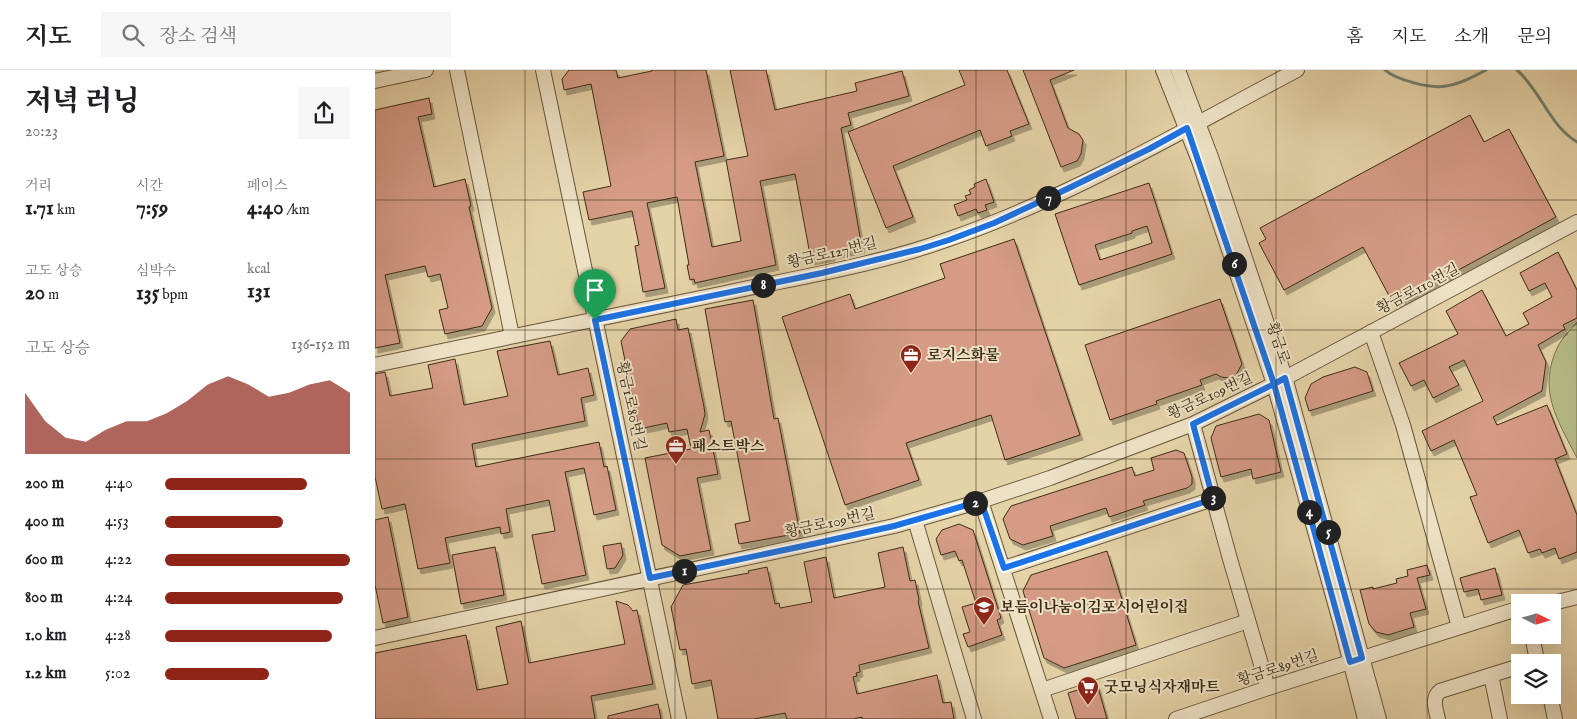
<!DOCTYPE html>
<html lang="ko">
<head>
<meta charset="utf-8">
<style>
	:root { --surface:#fff; --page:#f6f6f6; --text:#202124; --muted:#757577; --line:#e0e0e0; --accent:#8f2418 }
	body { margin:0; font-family:"IM FELL English","Noto Serif KR",serif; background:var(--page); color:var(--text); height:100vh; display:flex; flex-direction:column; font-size:19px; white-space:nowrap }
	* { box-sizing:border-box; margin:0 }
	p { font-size:16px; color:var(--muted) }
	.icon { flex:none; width:28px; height:28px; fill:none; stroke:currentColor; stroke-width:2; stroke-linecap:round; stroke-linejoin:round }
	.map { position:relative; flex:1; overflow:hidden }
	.side { display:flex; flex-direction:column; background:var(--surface); width:375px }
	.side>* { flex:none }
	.needle { width:32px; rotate:95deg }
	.tools { position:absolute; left:1136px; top:524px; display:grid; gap:10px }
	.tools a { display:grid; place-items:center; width:50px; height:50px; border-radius:0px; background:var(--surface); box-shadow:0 5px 20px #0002; font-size:25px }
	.pin { position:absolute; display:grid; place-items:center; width:42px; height:42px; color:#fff; margin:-51px -21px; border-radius:50% 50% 50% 0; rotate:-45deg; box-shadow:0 0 5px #0007 }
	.pin .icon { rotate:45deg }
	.km { position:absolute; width:25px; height:25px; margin:-12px; border-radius:50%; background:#222; color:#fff; font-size:14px; line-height:25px; text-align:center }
	.round { display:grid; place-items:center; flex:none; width:52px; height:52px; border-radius:0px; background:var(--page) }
	.summary { display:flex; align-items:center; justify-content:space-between; height:85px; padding:0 25px }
	h1 { font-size:28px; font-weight:800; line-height:38px }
	.stats { display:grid; grid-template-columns:repeat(3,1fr); gap:8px; height:85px; padding:5px 25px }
	.stats div { display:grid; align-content:center }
	.stats b { font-size:21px; font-weight:800 }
	.stats small { font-size:14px; font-weight:400 }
	.stats p { font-size:14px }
	.chart { height:140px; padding:10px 25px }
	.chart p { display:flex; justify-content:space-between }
	.chart svg { width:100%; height:90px; margin-top:5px; fill:var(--accent); opacity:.7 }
	ul { padding:0 25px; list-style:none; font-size:16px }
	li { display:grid; grid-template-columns:80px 60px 1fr; align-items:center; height:38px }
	li i { height:12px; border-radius:6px; background:var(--accent) }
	header { display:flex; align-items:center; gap:30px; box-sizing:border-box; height:70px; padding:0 25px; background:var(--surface); border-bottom:1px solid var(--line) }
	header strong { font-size:24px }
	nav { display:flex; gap:28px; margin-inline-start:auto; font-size:18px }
	.search { width:350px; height:45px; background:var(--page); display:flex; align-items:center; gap:12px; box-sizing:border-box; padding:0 18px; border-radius:0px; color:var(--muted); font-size:19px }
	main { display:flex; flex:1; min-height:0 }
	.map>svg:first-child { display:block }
	.green { fill:#b6bc87; stroke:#7a744f }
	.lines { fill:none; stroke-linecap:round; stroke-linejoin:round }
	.stream { stroke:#72806e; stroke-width:3 }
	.building { fill:#d59b85; stroke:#3d2c17; fill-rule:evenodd; filter:url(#shadow) }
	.minor-casing { stroke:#67563b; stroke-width:16 }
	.minor { stroke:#eee2c6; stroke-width:14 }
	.route-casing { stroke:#fff; stroke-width:10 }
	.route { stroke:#1a73e8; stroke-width:6 }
	.grid { fill:none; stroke:#3d2c17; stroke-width:1; stroke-opacity:0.55 }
	.labels { text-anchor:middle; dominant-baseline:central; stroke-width:4; stroke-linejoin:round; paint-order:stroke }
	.street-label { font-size:15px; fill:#3d2c17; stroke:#eee2c6 }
	.poi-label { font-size:15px; font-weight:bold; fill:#3d2c17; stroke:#eee2c6; text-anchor:start }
</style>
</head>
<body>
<header>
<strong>지도</strong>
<div class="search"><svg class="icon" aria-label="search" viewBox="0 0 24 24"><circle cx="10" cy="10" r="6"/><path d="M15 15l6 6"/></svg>장소 검색</div>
<nav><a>홈</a><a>지도</a><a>소개</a><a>문의</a></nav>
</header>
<main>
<section class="side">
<div class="summary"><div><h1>저녁 러닝</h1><p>20:23</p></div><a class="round"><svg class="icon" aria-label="share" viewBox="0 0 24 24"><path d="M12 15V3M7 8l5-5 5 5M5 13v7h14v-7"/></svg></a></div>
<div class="stats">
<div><p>거리</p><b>1.71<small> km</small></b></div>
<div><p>시간</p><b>7:59</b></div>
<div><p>페이스</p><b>4:40<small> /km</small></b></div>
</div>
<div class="stats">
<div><p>고도 상승</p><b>20<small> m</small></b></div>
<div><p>심박수</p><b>135<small> bpm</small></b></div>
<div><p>kcal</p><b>131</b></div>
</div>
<div class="chart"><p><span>고도 상승</span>136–152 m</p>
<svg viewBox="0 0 160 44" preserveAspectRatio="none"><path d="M0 44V14L10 28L20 36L30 38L40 32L50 28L60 28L70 24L80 18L90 10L100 6L110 10L120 16L130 14L140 10L150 8L160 14V44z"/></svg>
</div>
<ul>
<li><b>200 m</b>4:40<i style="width:77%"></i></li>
<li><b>400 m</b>4:53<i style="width:64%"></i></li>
<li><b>600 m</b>4:22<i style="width:100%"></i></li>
<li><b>800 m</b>4:24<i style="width:96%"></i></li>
<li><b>1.0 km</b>4:28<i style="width:90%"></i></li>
<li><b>1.2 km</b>5:02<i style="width:56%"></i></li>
</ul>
</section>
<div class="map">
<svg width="1202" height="649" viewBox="0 0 1202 649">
	<defs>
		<filter id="shadow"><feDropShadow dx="3" dy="5" stdDeviation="0" flood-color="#0004"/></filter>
	</defs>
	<rect width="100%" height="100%" fill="#e5d3a8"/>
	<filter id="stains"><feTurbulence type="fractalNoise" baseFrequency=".004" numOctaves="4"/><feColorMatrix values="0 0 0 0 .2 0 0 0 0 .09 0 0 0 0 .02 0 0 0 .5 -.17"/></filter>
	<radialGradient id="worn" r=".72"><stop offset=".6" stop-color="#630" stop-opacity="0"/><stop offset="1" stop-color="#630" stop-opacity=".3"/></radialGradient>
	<!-- green -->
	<path class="green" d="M1202,252V388C1182,349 1162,320 1183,276C1188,267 1196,259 1202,252Z"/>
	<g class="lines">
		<!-- stream -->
		<g class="stream">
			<path d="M1010,0C1021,10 1056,19 1071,16C1085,14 1098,7 1111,0"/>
			<path d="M1142,0C1166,21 1174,55 1202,72"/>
		</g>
	</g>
	<!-- building -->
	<g class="building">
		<polygon points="194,0 241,0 243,8 277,1 276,0 331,0 349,86 320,92 337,177 366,171 351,90 373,86 355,0 391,0 400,40 482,21 480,13 527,1 534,26 473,43 476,55 466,58 487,178 457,184 457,186 436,190 420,104 385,111 401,195 320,213 319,209 315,210 312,195 314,195 302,127 272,133 290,218 268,222 260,176 264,175 257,141 214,150 208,122 236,116 216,14 189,20 187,9"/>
		<polygon points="584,0 632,0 654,54 635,61 637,66 611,76 605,60 518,96 538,147 511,158 473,62 590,15"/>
		<polygon points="648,0 699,0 675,10 693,58 704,64 708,70 706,84 702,91 686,97"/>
		<polygon points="54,28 57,44 43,47 59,117 90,109 96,136 94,137 117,238 107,256 70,264 64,240 73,238 65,204 53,207 50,196 10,205 25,273 0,278 0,40"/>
		<polygon points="1095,45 1109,72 1134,59 1181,147 1019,235 988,177 909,220 884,173 891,169 885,158"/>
		<polygon points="611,109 619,132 610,135 612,140 603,143 601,139 583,146 579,135 592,130 590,126 596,124 594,120 600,117 599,114"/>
		<path d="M774,113L797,184L704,215L680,144ZM772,156L777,173L725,190L720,175L757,163V161Z"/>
		<polygon points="639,169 705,365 630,390 616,345 531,373 544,410 470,435 407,247 475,224 480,239 570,208 565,194"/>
		<polygon points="1183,182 1202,220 1202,248 1188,255 1190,259 1163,275 1171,292 1167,321 1118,347 1122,355 1172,335 1192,384 1180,389 1202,445 1202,482 1184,489 1180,478 1167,483 1165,479 1153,483 1144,460 1113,473 1095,427 1102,425 1079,370 1056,381 1047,361 1108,331 1089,290 1074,297 1084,315 1058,328 1049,310 1036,316 1024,293 1083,264 1071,241 1107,220 1131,266 1154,254 1148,243 1177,227 1170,213 1154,221 1145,203"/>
		<polygon points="845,229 867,294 861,305 854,308 846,307 841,304 825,310 827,315 781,331 782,334 735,350 710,275"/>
		<polygon points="378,230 399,349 403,348 425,463 364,474 360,454 375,451 356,351 350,352 330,239"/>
		<polygon points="301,249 303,260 313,258 329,337 330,344 325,362 334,360 343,404 322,408 336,480 305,486 287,475 270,388 316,379 312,359 294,362 292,353 264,359 246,271 255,259"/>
		<polygon points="175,271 183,305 213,298 219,325 206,328 210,351 97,374 101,397 224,372 229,397 232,396 241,440 219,445 209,398 190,402 211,505 167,514 157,465 180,461 174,430 131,439 135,462 126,464 125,457 70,468 75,493 43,499 30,434 7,439 0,407 0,304 10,302 15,326 58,318 53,295 80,289 89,335 133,326 122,281"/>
		<polygon points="980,297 992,302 998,321 934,341 930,328 936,314 948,307"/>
		<polygon points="884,344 894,350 906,402 878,409 876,399 846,407 836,368 841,356"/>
		<polygon points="801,380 809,383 817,407 817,414 812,418 768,431 770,435 734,447 731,438 675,456 678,466 648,475 635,469 628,449 636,436 757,397 760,406 779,400 776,388"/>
		<polygon points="13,447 33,547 8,553 0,515 0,450"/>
		<polygon points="584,454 598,460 626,548 622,550 627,565 593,577 588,564 595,562 587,537 601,533 587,490 584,491 580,481 566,485 561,469 567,460"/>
		<polygon points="246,473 248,485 240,498 232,499 228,476"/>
		<polygon points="120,477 129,525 86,534 77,485"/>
		<polygon points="528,477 535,511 540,510 544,530 543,531 554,578 484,595 485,602 481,603 482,606 478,607 482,624 562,605 568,633 576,632 579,649 487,649 487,647 478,649 412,649 410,643 379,649 343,649 336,610 317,614 311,579 305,580 296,537 308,515 374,503 373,501 392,497 400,534 404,533 405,538 437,532 429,492 451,487 459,528 510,517 503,483"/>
		<polygon points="732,481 761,575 689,598 669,588 648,521 656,505"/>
		<polygon points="1052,495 1055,505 1042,508 1051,539 1035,543 1039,557 1013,565 1001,562 994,554 985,520 998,517 998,519 1022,513 1021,509 1033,506 1032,500"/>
		<polygon points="1120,498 1127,525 1106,530 1103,519 1089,522 1085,508"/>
		<polygon points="241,531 253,535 258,541 262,540 278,614 216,626 220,649 0,649 0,583 91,565 102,620 133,614 121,557 146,551 154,593 250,574"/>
		<polygon points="722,614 732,649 701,649 693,623"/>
		<polygon points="283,634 286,649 233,649 233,646"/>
	</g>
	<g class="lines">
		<!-- minor casing -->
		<g class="minor-casing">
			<g id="minor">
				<polyline points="82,0 137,266"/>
				<polyline points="168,0 304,649"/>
				<polyline points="788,0 824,91 899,314 966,555 990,649"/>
				<polyline points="803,0 836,87 910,307 1004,649"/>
				<polyline points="0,11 51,0"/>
				<polyline points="996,262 1028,355 1084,557"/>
				<path d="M0,295C117,270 233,247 350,223C425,207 502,195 574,169C696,127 808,60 922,0"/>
				<polyline points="818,354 855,489 893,618"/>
				<polyline points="606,431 676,649"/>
				<polyline points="540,450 599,649"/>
				<polyline points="629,498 838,429"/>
				<polyline points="1178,533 1202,527"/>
				<polyline points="1157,565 1162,591"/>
				<polyline points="0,568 519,456 606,431 675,408 818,354 899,314 1202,152"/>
				<polyline points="1116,605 1125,649"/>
				<polyline points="667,620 873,551"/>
				<polyline points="1175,625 1180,649"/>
				<polyline points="801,649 893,618 1145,538"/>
				<path d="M1063,649C1061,640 1056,628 1065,621L1145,596"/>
			</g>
		</g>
		<!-- minor -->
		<use href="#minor" class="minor"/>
	</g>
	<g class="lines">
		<!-- route casing -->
		<g class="route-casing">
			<polyline id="route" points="220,250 275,508 438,474 519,456 606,431 629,498 838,429 818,354 899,314 975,592 987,588 910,308 899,314 812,58 774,79 692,119 619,153 574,170 545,179 447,203 220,250"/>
		</g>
		<!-- route -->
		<use href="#route" class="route"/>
	</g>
	<!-- grid -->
	<path class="grid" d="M150,0V649M300,0V649M451,0V649M601,0V649M751,0V649M901,0V649M1052,0V649M0,130H1202M0,260H1202M0,389H1202M0,519H1202"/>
	<!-- icons -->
	<defs>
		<g id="office-pin" transform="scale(1.125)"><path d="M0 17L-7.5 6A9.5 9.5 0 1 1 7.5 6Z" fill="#8f2418" stroke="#eee2c6"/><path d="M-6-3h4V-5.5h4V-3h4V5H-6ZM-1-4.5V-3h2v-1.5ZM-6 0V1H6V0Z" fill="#fff"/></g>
		<g id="school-pin" transform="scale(1.125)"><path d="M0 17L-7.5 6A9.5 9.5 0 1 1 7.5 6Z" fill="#8f2418" stroke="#eee2c6"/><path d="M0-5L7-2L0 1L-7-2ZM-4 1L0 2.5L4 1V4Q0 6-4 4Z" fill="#fff"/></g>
		<g id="supermarket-pin" transform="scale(1.125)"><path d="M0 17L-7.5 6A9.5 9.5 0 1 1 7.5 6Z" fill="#8f2418" stroke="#eee2c6"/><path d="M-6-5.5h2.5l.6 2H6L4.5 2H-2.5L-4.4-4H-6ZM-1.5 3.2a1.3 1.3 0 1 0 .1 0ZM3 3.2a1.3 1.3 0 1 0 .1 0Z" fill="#fff"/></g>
	</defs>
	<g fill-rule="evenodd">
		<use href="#office-pin" x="536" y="285"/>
		<use href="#office-pin" x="301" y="376"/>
		<use href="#school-pin" x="609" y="537"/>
		<use href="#supermarket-pin" x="713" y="617"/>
	</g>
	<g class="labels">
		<!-- street labels -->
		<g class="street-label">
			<text transform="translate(457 183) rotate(-13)">황금로127번길</text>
			<text transform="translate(1043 219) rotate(-28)">황금로110번길</text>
			<text transform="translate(903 273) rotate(71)">황금로</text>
			<text transform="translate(835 326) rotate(-25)">황금로109번길</text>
			<text transform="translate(256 336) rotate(78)">황금1로80번길</text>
			<text transform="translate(455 453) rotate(-12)">황금로109번길</text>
			<text transform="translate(903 598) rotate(-18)">황금로89번길</text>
		</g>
		<!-- poi labels -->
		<g class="poi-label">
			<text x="552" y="285">로지스화물</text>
			<text x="317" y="376">패스트박스</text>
			<text x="625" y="537">보듬이나눔이김포시어린이집</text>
			<text x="729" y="617">굿모닝식자재마트</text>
		</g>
	</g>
	<rect width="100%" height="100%" filter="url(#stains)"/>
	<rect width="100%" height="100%" fill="url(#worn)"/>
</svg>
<div class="tools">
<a><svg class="needle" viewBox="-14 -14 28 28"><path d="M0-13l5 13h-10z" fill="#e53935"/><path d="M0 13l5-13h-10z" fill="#757577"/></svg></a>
<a><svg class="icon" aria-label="layers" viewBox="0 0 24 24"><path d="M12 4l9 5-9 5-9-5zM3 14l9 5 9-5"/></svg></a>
</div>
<div class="pin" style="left:220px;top:250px;background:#1e9e55"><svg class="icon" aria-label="arrive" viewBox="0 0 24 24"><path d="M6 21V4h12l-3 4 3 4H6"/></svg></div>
<b class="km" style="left:309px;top:501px">1</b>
<b class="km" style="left:600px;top:433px">2</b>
<b class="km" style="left:838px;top:428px">3</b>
<b class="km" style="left:934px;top:442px">4</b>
<b class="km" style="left:953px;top:462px">5</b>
<b class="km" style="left:859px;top:194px">6</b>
<b class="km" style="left:673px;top:128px">7</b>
<b class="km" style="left:388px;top:215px">8</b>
</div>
</main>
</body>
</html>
